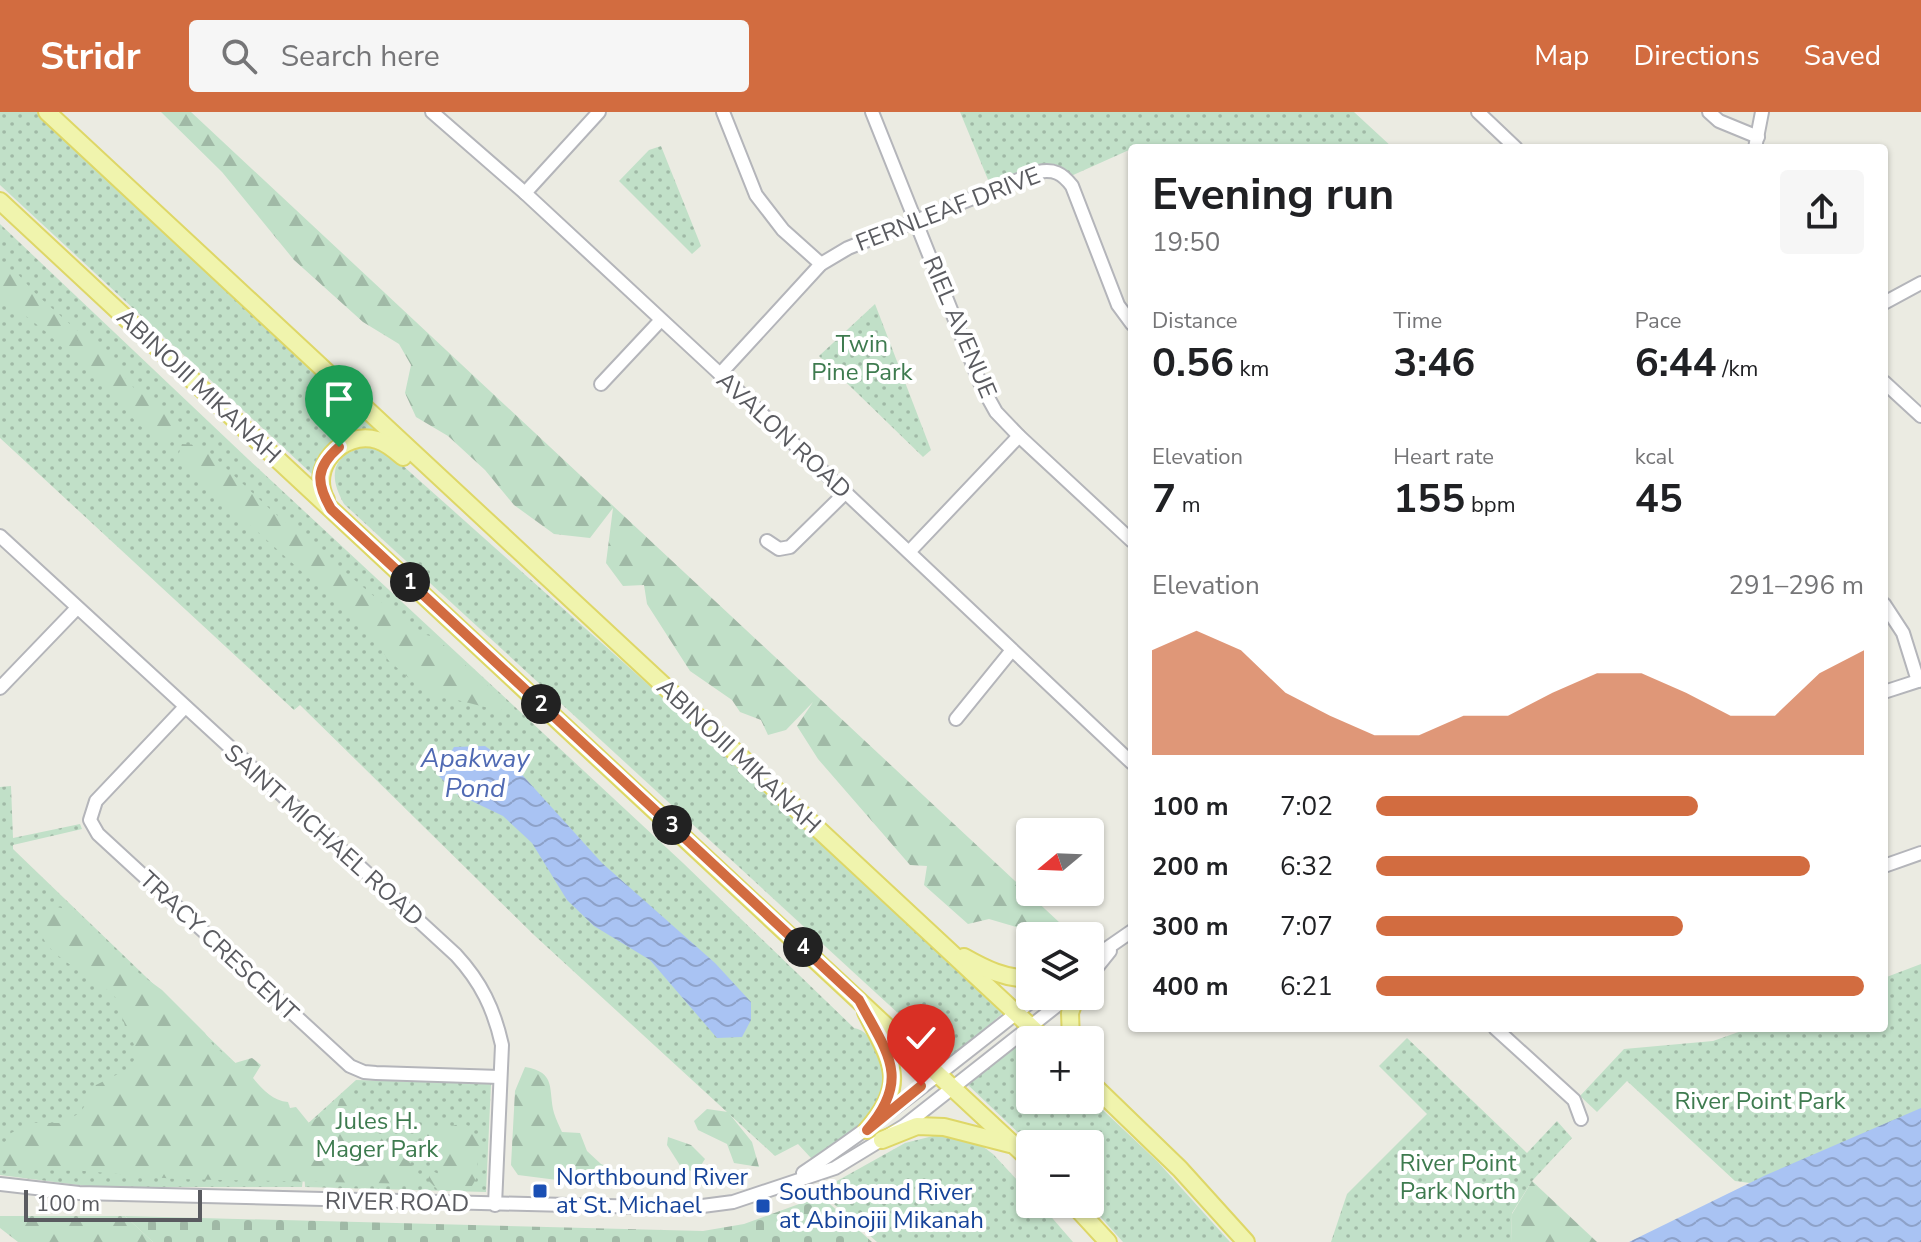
<!DOCTYPE html>
<html lang="en">
<head>
<meta charset="utf-8">
<style>
	:root { --surface:#fff; --page:#f6f6f6; --text:#202124; --muted:#757577; --accent:#d26c40 }
	body { margin:0; font-family:"Nunito Sans",sans-serif; background:var(--page); color:var(--text); height:100vh; display:flex; flex-direction:column; font-size:30px; white-space:nowrap }
	* { box-sizing:border-box; margin:0 }
	p { font-size:26px; color:var(--muted) }
	.icon { flex:none; width:44px; height:44px; fill:none; stroke:currentColor; stroke-width:2; stroke-linecap:round; stroke-linejoin:round }
	.map { position:relative; flex:1; overflow:hidden }
	.sheet { position:absolute; left:1128px; top:32px; width:760px; height:888px; display:flex; flex-direction:column; background:var(--surface); border-radius:8px; box-shadow:0 2px 6px #0004 }
	.sheet>* { flex:none }
	.needle { width:52px; rotate:251deg }
	.tools { position:absolute; left:1016px; top:706px; display:grid; gap:16px }
	.tools a { display:grid; place-items:center; width:88px; height:88px; border-radius:8px; background:var(--surface); box-shadow:0 2px 6px #0004; font-size:40px }
	.scale { position:absolute; left:24px; bottom:20px; width:178px; box-sizing:border-box; padding-left:8px; border:4px solid #5a5b60; border-top:0; font-size:22px; line-height:28px; white-space:nowrap; color:#5a5b60; -webkit-text-stroke:6px #fff; paint-order:stroke }
	.pin { position:absolute; display:grid; place-items:center; width:68px; height:68px; color:#fff; margin:-82px -34px; border-radius:50% 50% 50% 0; rotate:-45deg; box-shadow:0 0 8px #0007 }
	.pin .icon { rotate:45deg }
	.km { position:absolute; width:40px; height:40px; margin:-20px; border-radius:50%; background:#222; color:#fff; font-size:22px; line-height:40px; text-align:center }
	.round { display:grid; place-items:center; flex:none; width:84px; height:84px; border-radius:8px; background:var(--page) }
	.head { display:flex; align-items:center; justify-content:space-between; height:136px; padding:0 24px }
	h1 { font-size:44px; font-weight:700; line-height:60px }
	.metrics { display:grid; grid-template-columns:repeat(3,1fr); gap:12px; height:136px; padding:8px 24px }
	.metrics div { display:grid; align-content:center }
	.metrics b { font-size:40px; font-weight:700 }
	.metrics small { font-size:22px; font-weight:400 }
	.metrics p { font-size:22px }
	.chart { height:224px; padding:16px 24px }
	.chart p { display:flex; justify-content:space-between }
	.chart svg { width:100%; height:144px; margin-top:8px; fill:var(--accent); opacity:.7 }
	ul { padding:0 24px; list-style:none; font-size:26px }
	li { display:grid; grid-template-columns:128px 96px 1fr; align-items:center; height:60px }
	li i { height:20px; border-radius:10px; background:var(--accent) }
	header { display:flex; align-items:center; gap:48px; box-sizing:border-box; height:112px; padding:0 40px; background:var(--accent); color:#fff }
	header strong { font-size:38px }
	nav { display:flex; gap:44px; margin-inline-start:auto; font-size:28px }
	.search { width:560px; height:72px; background:var(--page); display:flex; align-items:center; gap:20px; box-sizing:border-box; padding:0 28px; border-radius:8px; color:var(--muted); font-size:30px }
	.map>svg:first-child { display:block }
	.grass { fill:url(#grass-dots) }
	.forest { fill:url(#forest-firs) }
	.cemetery { fill:url(#cemetery-stones) }
	.water { fill:url(#water-waves) }
	.lines { fill:none; stroke-linecap:round; stroke-linejoin:round }
	.minor-casing { stroke:#b4b5ba; stroke-width:16 }
	.major-casing { stroke:#ded767; stroke-width:20 }
	.minor { stroke:#fff; stroke-width:12 }
	.major { stroke:#f0f4ad; stroke-width:16 }
	.route-casing { stroke:#fff; stroke-width:16 }
	.route { stroke:#d26c40; stroke-width:10 }
	.transit-dot { fill:#1a4fb4; stroke:#fff; stroke-width:3 }
	.labels { text-anchor:middle; dominant-baseline:central; stroke-width:8; stroke-linejoin:round; paint-order:stroke }
	.street-label { font-size:24px; fill:#5a5b60; stroke:#fff }
	.park-label { font-size:24px; fill:#3e7b4f; stroke:#fff }
	.transit-label { font-size:24px; fill:#164399; stroke:#fff; text-anchor:start }
	.water-label { font-size:26px; font-style:italic; fill:#506ab3; stroke:#fff }
</style>
</head>
<body>
<header>
<strong>Stridr</strong>
<div class="search"><svg class="icon" aria-label="search" viewBox="0 0 24 24"><circle cx="10" cy="10" r="6"/><path d="M15 15l6 6"/></svg>Search here</div>
<nav><a>Map</a><a>Directions</a><a>Saved</a></nav>
</header>
<div class="map">
<svg width="1921" height="1130" viewBox="0 0 1921 1130">
	<defs>
		<pattern id="grass-dots" width="8" height="8" patternUnits="userSpaceOnUse" patternTransform="scale(2)"><rect width="8" height="8" fill="#c1e0c8"/><path d="M2 2h.1M6 6h.1" fill="none" stroke="#a0b9a6" stroke-width="1.8" stroke-linecap="round"/></pattern>
		<pattern id="forest-firs" width="22" height="20" patternUnits="userSpaceOnUse" patternTransform="scale(2)"><rect width="22" height="20" fill="#c1e0c8"/><path d="M5 1l3.5 6h-7zM16 11l3.5 6h-7z" fill="#a0b9a6"/></pattern>
		<pattern id="cemetery-stones" width="16" height="16" patternUnits="userSpaceOnUse" patternTransform="scale(2)"><rect width="16" height="16" fill="#c1e0c8"/><path d="M2 7V4a2 2 0 0 1 4 0v3zM10 15v-3a2 2 0 0 1 4 0v3z" fill="#a0b9a6"/></pattern>
		<pattern id="water-waves" width="16" height="10" patternUnits="userSpaceOnUse" patternTransform="scale(2)"><rect width="16" height="10" fill="#a9c3f3"/><path d="M0 5q4-4 8 0t8 0" fill="none" stroke="#8da1c8"/></pattern>
	</defs>
	<rect width="100%" height="100%" fill="#ebebe2"/>
	<!-- grass -->
	<g class="grass">
		<path d="M0,0H37L379,317L376,321C344,316 321,332 313,363L0,73Z"/>
		<polygon points="960,0 1354,0 1393,36 1132,36 1132,44 1129,38 1071,64 1055,52 1039,53 993,71 989,70"/>
		<polygon points="661,34 701,134 692,142 619,69 649,38"/>
		<path d="M0,112L248,347L683,751L854,916C865,918 870,926 877,935C882,942 882,950 884,958C892,1001 846,1024 817,1046H811L798,1032L775,1044L534,823L300,593L294,598L0,326Z"/>
		<polygon points="875,192 931,338 923,345 819,244"/>
		<path d="M370,334L383,336L761,673L1004,900L949,948L344,392C326,360 334,340 370,334Z"/>
		<polygon points="11,674 13,726 80,712 82,717 13,733 13,737 303,1016 356,968 491,972 486,1080 305,1075 304,1056 302,1075 94,1075 0,1063 0,675"/>
		<polygon points="1921,852 1921,1004 1750,1071 1735,1069 1627,969 1597,1000 1580,984 1624,937 1713,929 1750,916 1884,916 1884,866"/>
		<polygon points="1026,926 1030,930 1030,988 1090,988 1090,986 1157,1049 1230,1130 1123,1130 1089,1092 1090,1032 1030,1032 968,973"/>
		<polygon points="1407,926 1527,1041 1557,1009 1572,1026 1532,1069 1512,1101 1511,1130 1331,1130 1347,1082 1427,1002 1379,954"/>
		<polygon points="941,1022 974,1028 993,1042 1030,1082 1030,1092 1040,1092 1073,1130 877,1130 819,1079 905,1031"/>
	</g>
	<!-- forest -->
	<g class="forest">
		<polygon points="161,0 191,0 1074,824 1047,824 989,807 968,812 924,773 927,754 910,753 818,647 797,614 813,590 786,618 768,623 761,608 740,600 732,588 690,559 647,492 644,473 623,474 606,451 613,396 590,426 554,422 514,393 485,358 448,324 416,305 405,281 411,253 399,232 363,210 294,148 222,60"/>
		<polygon points="0,154 15,159 37,183 105,243 134,276 179,310 171,323 161,329 139,313 109,280 45,219 0,184"/>
		<polygon points="182,332 201,333 271,398 418,521 435,525 505,590 501,599 425,580 388,548 374,525 177,347"/>
		<path d="M57,795L70,798L98,821L107,838L162,878L205,921L213,933L235,951L252,946L261,953L253,966C262,977 273,989 288,990L290,996L296,995L309,1011L323,1002L336,999L340,987L349,983L376,1021L393,1038L400,1039L419,1062V1072L176,1067L84,1059L4,1057L0,1052V1044L3,1033L11,1021L31,1011H63L81,1000L96,973L128,957L138,942C134,932 130,923 125,914C121,904 122,893 115,885C97,863 34,843 40,808C41,798 48,796 57,795Z"/>
		<path d="M525,955C557,960 548,978 554,1001C556,1007 559,1014 562,1020L580,1021L587,1039L601,1052L615,1058L622,1070L612,1075L518,1063L511,1053L515,979Z"/>
		<polygon points="707,997 728,1000 752,1030 759,1055 734,1051 727,1032 698,1018 694,1009"/>
		<path d="M459,1012L467,1013L480,1029L476,1067L469,1079L438,1078L428,1068L431,1058L442,1064L441,1049C428,1041 421,1036 422,1019L428,1015L435,1019Z"/>
		<polygon points="668,1025 691,1033 705,1047 696,1061 681,1055 667,1033"/>
		<polygon points="1532,1069 1597,1130 1511,1130 1512,1102"/>
		<polygon points="0,1104 125,1104 153,1130 18,1130 0,1116"/>
	</g>
	<!-- cemetery -->
	<polygon class="cemetery" points="821,1084 872,1130 153,1130 125,1104 703,1119 744,1112"/>
	<!-- water -->
	<g class="water">
		<polygon points="485,634 516,656 602,751 715,851 751,890 751,908 742,925 717,926 650,848 594,814 567,788 532,731 503,704 457,682 437,662 454,635"/>
		<polygon points="1921,996 1921,1130 1629,1130 1766,1063"/>
	</g>
	<g class="lines">
		<!-- minor casing -->
		<g class="minor-casing">
			<g id="minor">
				<polyline points="432,0 525,81 720,262 1132,651"/>
				<polyline points="723,0 756,83 783,118 821,152"/>
				<polyline points="872,0 981,273 996,300 1019,324 1132,429"/>
				<polyline points="1478,0 1516,36"/>
				<polyline points="1709,0 1719,9 1758,25"/>
				<polyline points="1755,36 1762,0"/>
				<polyline points="525,81 599,0"/>
				<polyline points="1884,191 1921,171"/>
				<path d="M720,262L821,152L848,136L1038,60C1054,57 1062,61 1072,74L1118,193L1132,212"/>
				<polyline points="1884,270 1921,304"/>
				<polyline points="601,272 660,209"/>
				<path d="M0,424L456,843C481,870 494,897 502,933L495,1093"/>
				<polyline points="767,429 779,437 790,435 845,381"/>
				<polyline points="909,440 1019,324"/>
				<polyline points="1884,492 1903,521 1918,569"/>
				<polyline points="0,576 77,496"/>
				<polyline points="1884,580 1921,568"/>
				<polyline points="185,595 96,689 90,708 98,722 350,954 364,960 376,961 500,965"/>
				<polyline points="956,607 1012,538"/>
				<polyline points="1884,754 1921,741"/>
				<polyline points="1090,848 1132,819"/>
				<polyline points="1090,864 1110,839"/>
				<polyline points="1495,916 1574,988 1581,1007"/>
				<path d="M803,1061C885,1006 961,945 1038,884"/>
				<polyline points="0,1072 79,1081 687,1096 733,1090 835,1056 904,1014 1069,884"/>
			</g>
		</g>
		<!-- major casing -->
		<g class="major-casing">
			<g id="major">
				<polyline points="47,0 1045,928"/>
				<polyline points="0,89 1030,1048"/>
				<path d="M326,388C308,356 342,318 377,328C387,331 396,339 403,345"/>
				<path d="M964,845C987,858 1004,866 1030,867"/>
				<path d="M866,900C891,950 909,970 867,1018"/>
				<polyline points="1071,928 1070,901 1076,884"/>
				<polyline points="1090,970 1180,1057 1246,1130"/>
				<polyline points="882,1028 917,1014 944,1015 1010,1032"/>
				<polyline points="1073,1092 1108,1130"/>
			</g>
		</g>
		<!-- minor -->
		<use href="#minor" class="minor"/>
		<!-- major -->
		<use href="#major" class="major"/>
	</g>
	<g class="lines">
		<!-- route casing -->
		<g class="route-casing">
			<path id="route" d="M339,335C315,356 316,371 331,397L859,888C887,941 912,966 867,1018L921,974"/>
		</g>
		<!-- route -->
		<use href="#route" class="route"/>
	</g>
	<!-- markers -->
	<g class="transit-dot">
		<rect x="532" y="1071" width="16" height="16" rx="4"/>
		<rect x="755" y="1086" width="16" height="16" rx="4"/>
	</g>
	<g class="labels">
		<!-- street labels -->
		<g class="street-label">
			<text transform="translate(948 97) rotate(-21)">FERNLEAF DRIVE</text>
			<text transform="translate(960 215) rotate(67)">RIEL AVENUE</text>
			<text transform="translate(199 274) rotate(43)">ABINOJII MIKANAH</text>
			<text transform="translate(784 323) rotate(43)">AVALON ROAD</text>
			<text transform="translate(739 644) rotate(43)">ABINOJII MIKANAH</text>
			<text transform="translate(324 723) rotate(42)">SAINT MICHAEL ROAD</text>
			<text transform="translate(219 834) rotate(43)">TRACY CRESCENT</text>
			<text transform="translate(397 1090) rotate(1)">RIVER ROAD</text>
		</g>
		<!-- park labels -->
		<g class="park-label">
			<text x="862" y="232">Twin<tspan x="862" dy="28">Pine Park</tspan></text>
			<text x="1760" y="989">River Point Park</text>
			<text x="377" y="1009">Jules H.<tspan x="377" dy="28">Mager Park</tspan></text>
			<text x="1458" y="1051">River Point<tspan x="1458" dy="28">Park North</tspan></text>
		</g>
		<!-- transit labels -->
		<g class="transit-label">
			<text x="556" y="1065">Northbound River<tspan x="556" dy="28">at St. Michael</tspan></text>
			<text x="779" y="1080">Southbound River<tspan x="779" dy="28">at Abinojii Mikanah</tspan></text>
		</g>
		<!-- water labels -->
		<g class="water-label">
			<text x="475" y="646">Apakway<tspan x="475" dy="30">Pond</tspan></text>
		</g>
	</g>
</svg>
<div class="tools">
<a><svg class="needle" viewBox="-14 -14 28 28"><path d="M0-13l5 13h-10z" fill="#e53935"/><path d="M0 13l5-13h-10z" fill="#757577"/></svg></a>
<a><svg class="icon" aria-label="layers" viewBox="0 0 24 24"><path d="M12 4l9 5-9 5-9-5zM3 14l9 5 9-5"/></svg></a>
<a>+</a>
<a>−</a>
</div>
<div class="scale">100 m</div>
<div class="pin" style="left:339px;top:335px;background:#1e9e55"><svg class="icon" aria-label="arrive" viewBox="0 0 24 24"><path d="M6 21V4h12l-3 4 3 4H6"/></svg></div>
<div class="pin" style="left:921px;top:974px;background:#d93025"><svg class="icon" aria-label="check" viewBox="0 0 24 24"><path d="M5 12l5 5 9-10"/></svg></div>
<b class="km" style="left:410px;top:470px">1</b>
<b class="km" style="left:541px;top:592px">2</b>
<b class="km" style="left:672px;top:713px">3</b>
<b class="km" style="left:803px;top:835px">4</b>
<section class="sheet">
<div class="head"><div><h1>Evening run</h1><p>19:50</p></div><a class="round"><svg class="icon" aria-label="share" viewBox="0 0 24 24"><path d="M12 15V3M7 8l5-5 5 5M5 13v7h14v-7"/></svg></a></div>
<div class="metrics">
<div><p>Distance</p><b>0.56<small> km</small></b></div>
<div><p>Time</p><b>3:46</b></div>
<div><p>Pace</p><b>6:44<small> /km</small></b></div>
</div>
<div class="metrics">
<div><p>Elevation</p><b>7<small> m</small></b></div>
<div><p>Heart rate</p><b>155<small> bpm</small></b></div>
<div><p>kcal</p><b>45</b></div>
</div>
<div class="chart"><p><span>Elevation</span>291–296 m</p>
<svg viewBox="0 0 160 44" preserveAspectRatio="none"><path d="M0 44V12L10 6L20 12L30 25L40 32L50 38L60 38L70 32L80 32L90 25L100 19L110 19L120 25L130 32L140 32L150 19L160 12V44z"/></svg>
</div>
<ul>
<li><b>100 m</b>7:02<i style="width:66%"></i></li>
<li><b>200 m</b>6:32<i style="width:89%"></i></li>
<li><b>300 m</b>7:07<i style="width:63%"></i></li>
<li><b>400 m</b>6:21<i style="width:100%"></i></li>
</ul>
</section>
</div>
</body>
</html>
